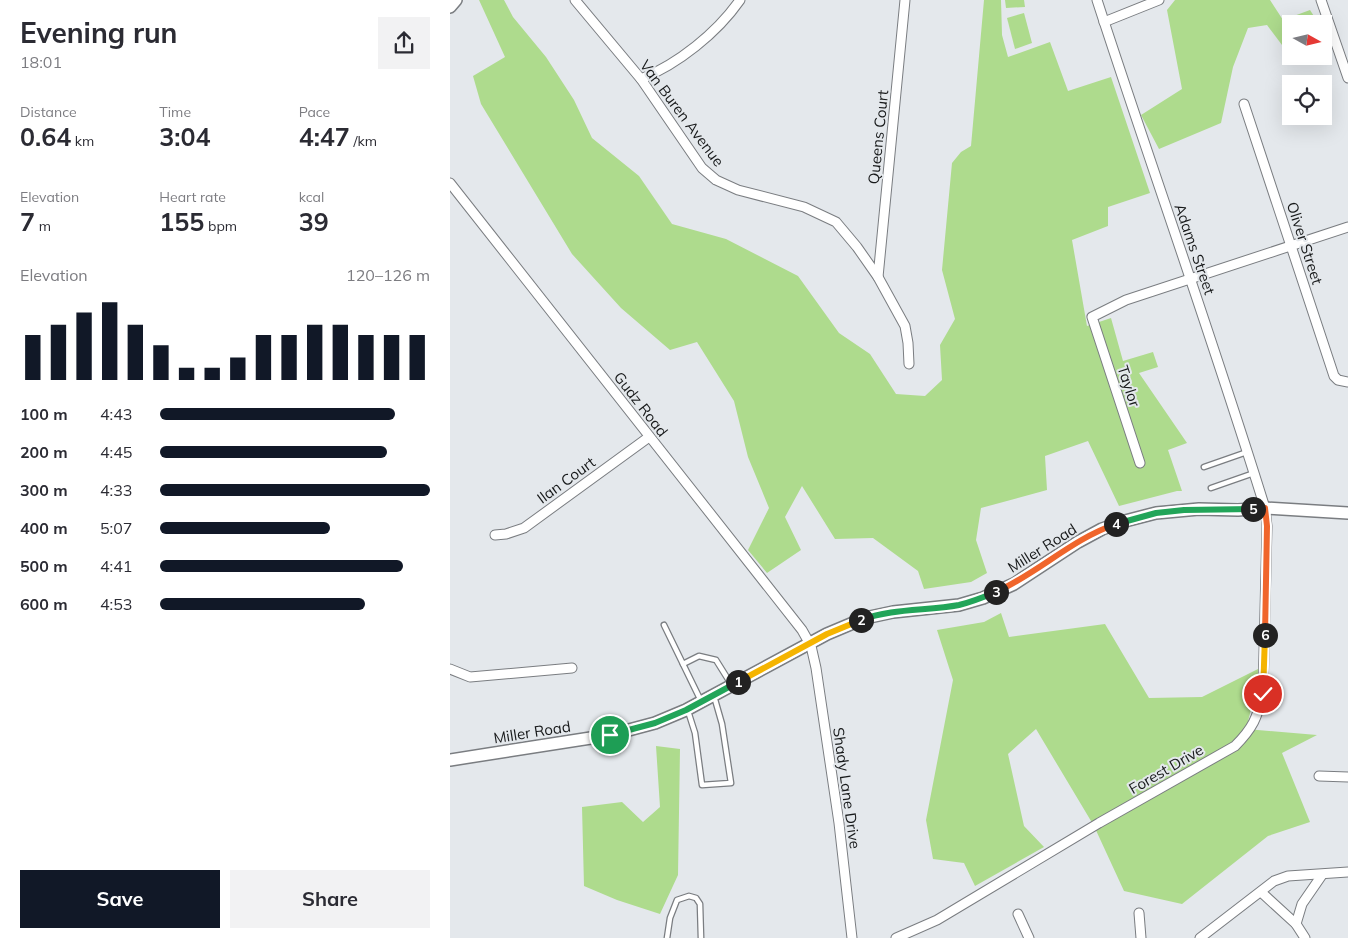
<!DOCTYPE html>
<html lang="en">
<head>
<meta charset="utf-8">
<style>
	:root { --surface:#fff; --page:#f2f2f3; --text:#2b2b33; --muted:#7c7c81; --accent:#111827 }
	body { margin:0; font-family:Mulish,sans-serif; background:var(--page); color:var(--text); height:100vh; display:flex; flex-direction:column; font-size:19px; white-space:nowrap }
	* { box-sizing:border-box; margin:0 }
	p { font-size:16px; color:var(--muted) }
	.icon { flex:none; width:28px; height:28px; fill:none; stroke:currentColor; stroke-width:2; stroke-linecap:round; stroke-linejoin:round }
	.map { position:relative; flex:1; overflow:hidden }
	.drawer { display:flex; flex-direction:column; background:var(--surface); width:450px }
	.drawer>* { flex:none }
	.needle { width:32px; rotate:98deg }
	.tools { position:absolute; left:832px; top:15px; display:grid; gap:10px }
	.tools a { display:grid; place-items:center; width:50px; height:50px; border-radius:0px; background:var(--surface); box-shadow:0 5px 20px #0002; font-size:25px }
	.pin { position:absolute; display:grid; place-items:center; width:42px; height:42px; color:#fff; margin:-21px; border:2px solid #fff; border-radius:50%; box-shadow:0 1px 5px #0007 }
	.km { position:absolute; width:25px; height:25px; margin:-12px; border-radius:50%; background:#222; color:#fff; font-size:14px; line-height:25px; text-align:center }
	.round { display:grid; place-items:center; flex:none; width:52px; height:52px; border-radius:0px; background:var(--page) }
	.overview { display:flex; align-items:center; justify-content:space-between; height:85px; padding:0 20px }
	h1 { font-size:28px; font-weight:700; line-height:38px }
	.stats { display:grid; grid-template-columns:repeat(3,1fr); gap:8px; height:85px; padding:5px 20px }
	.stats div { display:grid; align-content:center }
	.stats b { font-size:25px; font-weight:700 }
	.stats small { font-size:14px; font-weight:400 }
	.stats p { font-size:14px }
	.chart { height:140px; padding:10px 20px }
	.chart p { display:flex; justify-content:space-between }
	.chart svg { width:100%; height:90px; margin-top:5px; stroke:var(--accent); stroke-width:6 }
	.cta { display:flex; gap:10px; margin-top:auto; padding:10px 20px }
	.cta a { flex:1; height:58px; border-radius:0px; background:var(--accent); color:#fff; font-size:20px; font-weight:700; line-height:58px; text-align:center }
	.cta a+a { background:var(--page); color:var(--text) }
	ul { padding:0 20px; list-style:none; font-size:16px }
	li { display:grid; grid-template-columns:80px 60px 1fr; align-items:center; height:38px }
	li i { height:12px; border-radius:6px; background:var(--accent) }
	main { display:flex; flex:1; min-height:0 }
	.map>svg:first-child { display:block }
	.green { fill:#aedb8d }
	.lines { fill:none; stroke-linecap:round; stroke-linejoin:round }
	.service-casing { stroke:#7a7d81; stroke-width:7 }
	.minor-casing { stroke:#7a7d81; stroke-width:11 }
	.tertiary-casing { stroke:#7a7d81; stroke-width:14 }
	.service { stroke:#fff; stroke-width:4.5 }
	.minor { stroke:#fff; stroke-width:9 }
	.tertiary { stroke:#fff; stroke-width:11 }
	.split-1-casing { stroke:#fff; stroke-width:10 }
	.split-2-casing { stroke:#fff; stroke-width:10 }
	.split-3-casing { stroke:#fff; stroke-width:10 }
	.split-4-casing { stroke:#fff; stroke-width:10 }
	.split-5-casing { stroke:#fff; stroke-width:10 }
	.split-6-casing { stroke:#fff; stroke-width:10 }
	.split-7-casing { stroke:#fff; stroke-width:10 }
	.split-1 { stroke:#22a559; stroke-width:6 }
	.split-2 { stroke:#f5b400; stroke-width:6 }
	.split-3 { stroke:#22a559; stroke-width:6 }
	.split-4 { stroke:#f0652b; stroke-width:6 }
	.split-5 { stroke:#22a559; stroke-width:6 }
	.split-6 { stroke:#f0652b; stroke-width:6 }
	.split-7 { stroke:#f5b400; stroke-width:6 }
	.labels { text-anchor:middle; dominant-baseline:central; stroke-width:4; stroke-linejoin:round; paint-order:stroke }
	.street-label { font-size:15px; fill:#17191a; stroke:#e4e8ec }
</style>
</head>
<body>
<main>
<section class="drawer">
<div class="overview"><div><h1>Evening run</h1><p>18:01</p></div><a class="round"><svg class="icon" aria-label="share" viewBox="0 0 24 24"><path d="M12 15V3M7 8l5-5 5 5M5 13v7h14v-7"/></svg></a></div>
<div class="stats">
<div><p>Distance</p><b>0.64<small> km</small></b></div>
<div><p>Time</p><b>3:04</b></div>
<div><p>Pace</p><b>4:47<small> /km</small></b></div>
</div>
<div class="stats">
<div><p>Elevation</p><b>7<small> m</small></b></div>
<div><p>Heart rate</p><b>155<small> bpm</small></b></div>
<div><p>kcal</p><b>39</b></div>
</div>
<div class="chart"><p><span>Elevation</span>120–126 m</p>
<svg viewBox="0 0 160 44" preserveAspectRatio="none"><path d="M5 44V22M15 44V17M25 44V11M35 44V6M45 44V17M55 44V27M65 44V38M75 44V38M85 44V33M95 44V22M105 44V22M115 44V17M125 44V17M135 44V22M145 44V22M155 44V22"/></svg>
</div>
<ul>
<li><b>100 m</b>4:43<i style="width:87%"></i></li>
<li><b>200 m</b>4:45<i style="width:84%"></i></li>
<li><b>300 m</b>4:33<i style="width:100%"></i></li>
<li><b>400 m</b>5:07<i style="width:63%"></i></li>
<li><b>500 m</b>4:41<i style="width:90%"></i></li>
<li><b>600 m</b>4:53<i style="width:76%"></i></li>
</ul>
<div class="cta"><a>Save</a><a>Share</a></div>
</section>
<div class="map">
<svg width="898" height="938" viewBox="0 0 898 938">
	<rect width="100%" height="100%" fill="#e4e8ec"/>
	<!-- green -->
	<g class="green">
		<polygon points="29,0 54,0 63,17 96,57 124,100 142,138 189,176 222,224 276,239 348,276 389,333 420,354 446,394 475,396 492,380 490,345 505,319 492,270 502,163 511,152 521,146 534,0 551,0 552,35 558,57 600,42 618,91 661,77 700,193 658,207 658,226 622,240 637,326 661,318 673,361 703,352 708,367 689,373 737,443 718,450 732,491 727,491 669,506 638,441 595,456 597,490 531,508 526,540 537,573 521,582 474,589 468,571 423,538 385,539 352,486 335,517 351,550 317,573 298,550 319,508 298,457 284,401 247,342 220,350 171,308 122,254 31,104 23,76 55,57"/>
		<polygon points="555,0 574,0 575,7 556,8"/>
		<polygon points="725,0 820,0 833,20 860,10 869,24 841,24 841,42 832,45 817,25 798,28 783,67 771,123 709,149 691,115 732,89 717,10"/>
		<polygon points="574,13 582,43 565,49 557,18"/>
		<polygon points="551,613 559,637 655,624 699,698 752,697 812,667 796,729 867,735 832,753 860,822 818,836 732,904 674,891 644,826 586,729 558,754 574,826 594,847 525,886 514,863 483,859 476,820 503,680 487,630 534,622"/>
		<polygon points="206,746 230,749 228,875 210,914 167,900 134,886 132,807 172,802 193,822 210,807"/>
	</g>
	<g class="lines">
		<!-- service casing -->
		<g class="service-casing">
			<g id="service">
				<polyline points="754,467 797,452"/>
				<polyline points="761,488 804,473"/>
				<polyline points="214,625 251,701"/>
				<polyline points="233,664 249,656 266,660 281,684"/>
				<polyline points="238,711 245,733 252,785 281,783 272,724 264,696"/>
				<polyline points="217,938 220,918 227,900 239,896 246,898 250,904 251,938"/>
			</g>
		</g>
		<!-- minor casing -->
		<g class="minor-casing">
			<g id="minor">
				<polyline points="125,0 191,79 252,168 266,180 288,190 354,207 386,222 407,247 428,277 455,326 458,343 459,364"/>
				<polyline points="871,0 898,78"/>
				<polyline points="654,22 709,0"/>
				<path d="M191,79C228,64 267,33 290,0"/>
				<polyline points="794,104 884,376 888,380 898,382"/>
				<polyline points="0,183 352,630 361,646 366,668 389,823 402,938"/>
				<polyline points="428,277 455,0"/>
				<polyline points="690,463 642,317 676,300 898,227"/>
				<polyline points="45,535 56,534 74,528 199,437"/>
				<polyline points="0,669 20,677 122,668"/>
				<polyline points="869,776 898,777"/>
				<polyline points="811,892 846,924 855,938"/>
				<polyline points="689,913 691,938"/>
				<polyline points="568,914 579,938"/>
				<polyline points="846,924 852,904 872,875"/>
				<path d="M446,938L487,920L649,823L785,746C803,728 807,718 813,694L817,526L815,508C762,337 702,169 647,0"/>
				<polyline points="750,938 824,881 838,876 898,872"/>
			</g>
		</g>
		<!-- tertiary casing -->
		<g class="tertiary-casing">
			<g id="tertiary">
				<polyline points="0,7 6,0"/>
				<polyline points="0,760 160,735 205,723 236,710 377,634 415,618 443,612 509,605 533,598 564,584 628,542 652,529 675,521 706,513 749,509 788,510 815,508 898,513"/>
			</g>
		</g>
		<!-- service -->
		<use href="#service" class="service"/>
		<!-- minor -->
		<use href="#minor" class="minor"/>
		<!-- tertiary -->
		<use href="#tertiary" class="tertiary"/>
	</g>
	<g class="lines">
		<!-- split-1 casing -->
		<g class="split-1-casing">
			<polyline id="split-1" points="160,735 205,723 236,710 288,682"/>
		</g>
		<!-- split-2 casing -->
		<g class="split-2-casing">
			<polyline id="split-2" points="288,682 377,634 411,620"/>
		</g>
		<!-- split-3 casing -->
		<g class="split-3-casing">
			<path id="split-3" d="M411,620C442,608 477,611 509,605C522,602 534,597 546,592"/>
		</g>
		<!-- split-4 casing -->
		<g class="split-4-casing">
			<path id="split-4" d="M546,592C588,573 622,539 666,524"/>
		</g>
		<!-- split-5 casing -->
		<g class="split-5-casing">
			<polyline id="split-5" points="666,524 706,513 734,510 803,509"/>
		</g>
		<!-- split-6 casing -->
		<g class="split-6-casing">
			<polyline id="split-6" points="803,509 815,508 817,526 815,635"/>
		</g>
		<!-- split-7 casing -->
		<g class="split-7-casing">
			<polyline id="split-7" points="813,694 815,635"/>
		</g>
		<!-- split-1 -->
		<use href="#split-1" class="split-1"/>
		<!-- split-2 -->
		<use href="#split-2" class="split-2"/>
		<!-- split-3 -->
		<use href="#split-3" class="split-3"/>
		<!-- split-4 -->
		<use href="#split-4" class="split-4"/>
		<!-- split-5 -->
		<use href="#split-5" class="split-5"/>
		<!-- split-6 -->
		<use href="#split-6" class="split-6"/>
		<!-- split-7 -->
		<use href="#split-7" class="split-7"/>
	</g>
	<g class="labels">
		<!-- street labels -->
		<g class="street-label">
			<text transform="translate(232 113) rotate(53)">Van Buren Avenue</text>
			<text transform="translate(428 137) rotate(-84)">Queens Court</text>
			<text transform="translate(855 243) rotate(72)">Oliver Street</text>
			<text transform="translate(745 249) rotate(71)">Adams Street</text>
			<text transform="translate(679 386) rotate(72)">Taylor</text>
			<text transform="translate(191 404) rotate(52)">Gudz Road</text>
			<text transform="translate(116 480) rotate(-36)">Ilan Court</text>
			<text transform="translate(592 548) rotate(-32)">Miller Road</text>
			<text transform="translate(82 732) rotate(-9)">Miller Road</text>
			<text transform="translate(716 769) rotate(-30)">Forest Drive</text>
			<text transform="translate(397 788) rotate(82)">Shady Lane Drive</text>
		</g>
	</g>
</svg>
<div class="tools">
<a><svg class="needle" viewBox="-14 -14 28 28"><path d="M0-13l5 13h-10z" fill="#e53935"/><path d="M0 13l5-13h-10z" fill="#7c7c81"/></svg></a>
<a><svg class="icon" aria-label="locate" viewBox="0 0 24 24"><circle cx="12" cy="12" r="6"/><path d="M12 2v4M12 18v4M2 12h4M18 12h4"/></svg></a>
</div>
<div class="pin" style="left:160px;top:735px;background:#1e9e55"><svg class="icon" aria-label="arrive" viewBox="0 0 24 24"><path d="M6 21V4h12l-3 4 3 4H6"/></svg></div>
<div class="pin" style="left:813px;top:694px;background:#d93025"><svg class="icon" aria-label="check" viewBox="0 0 24 24"><path d="M5 12l5 5 9-10"/></svg></div>
<b class="km" style="left:288px;top:682px">1</b>
<b class="km" style="left:411px;top:620px">2</b>
<b class="km" style="left:546px;top:592px">3</b>
<b class="km" style="left:666px;top:524px">4</b>
<b class="km" style="left:803px;top:509px">5</b>
<b class="km" style="left:815px;top:635px">6</b>
</div>
</main>
</body>
</html>
